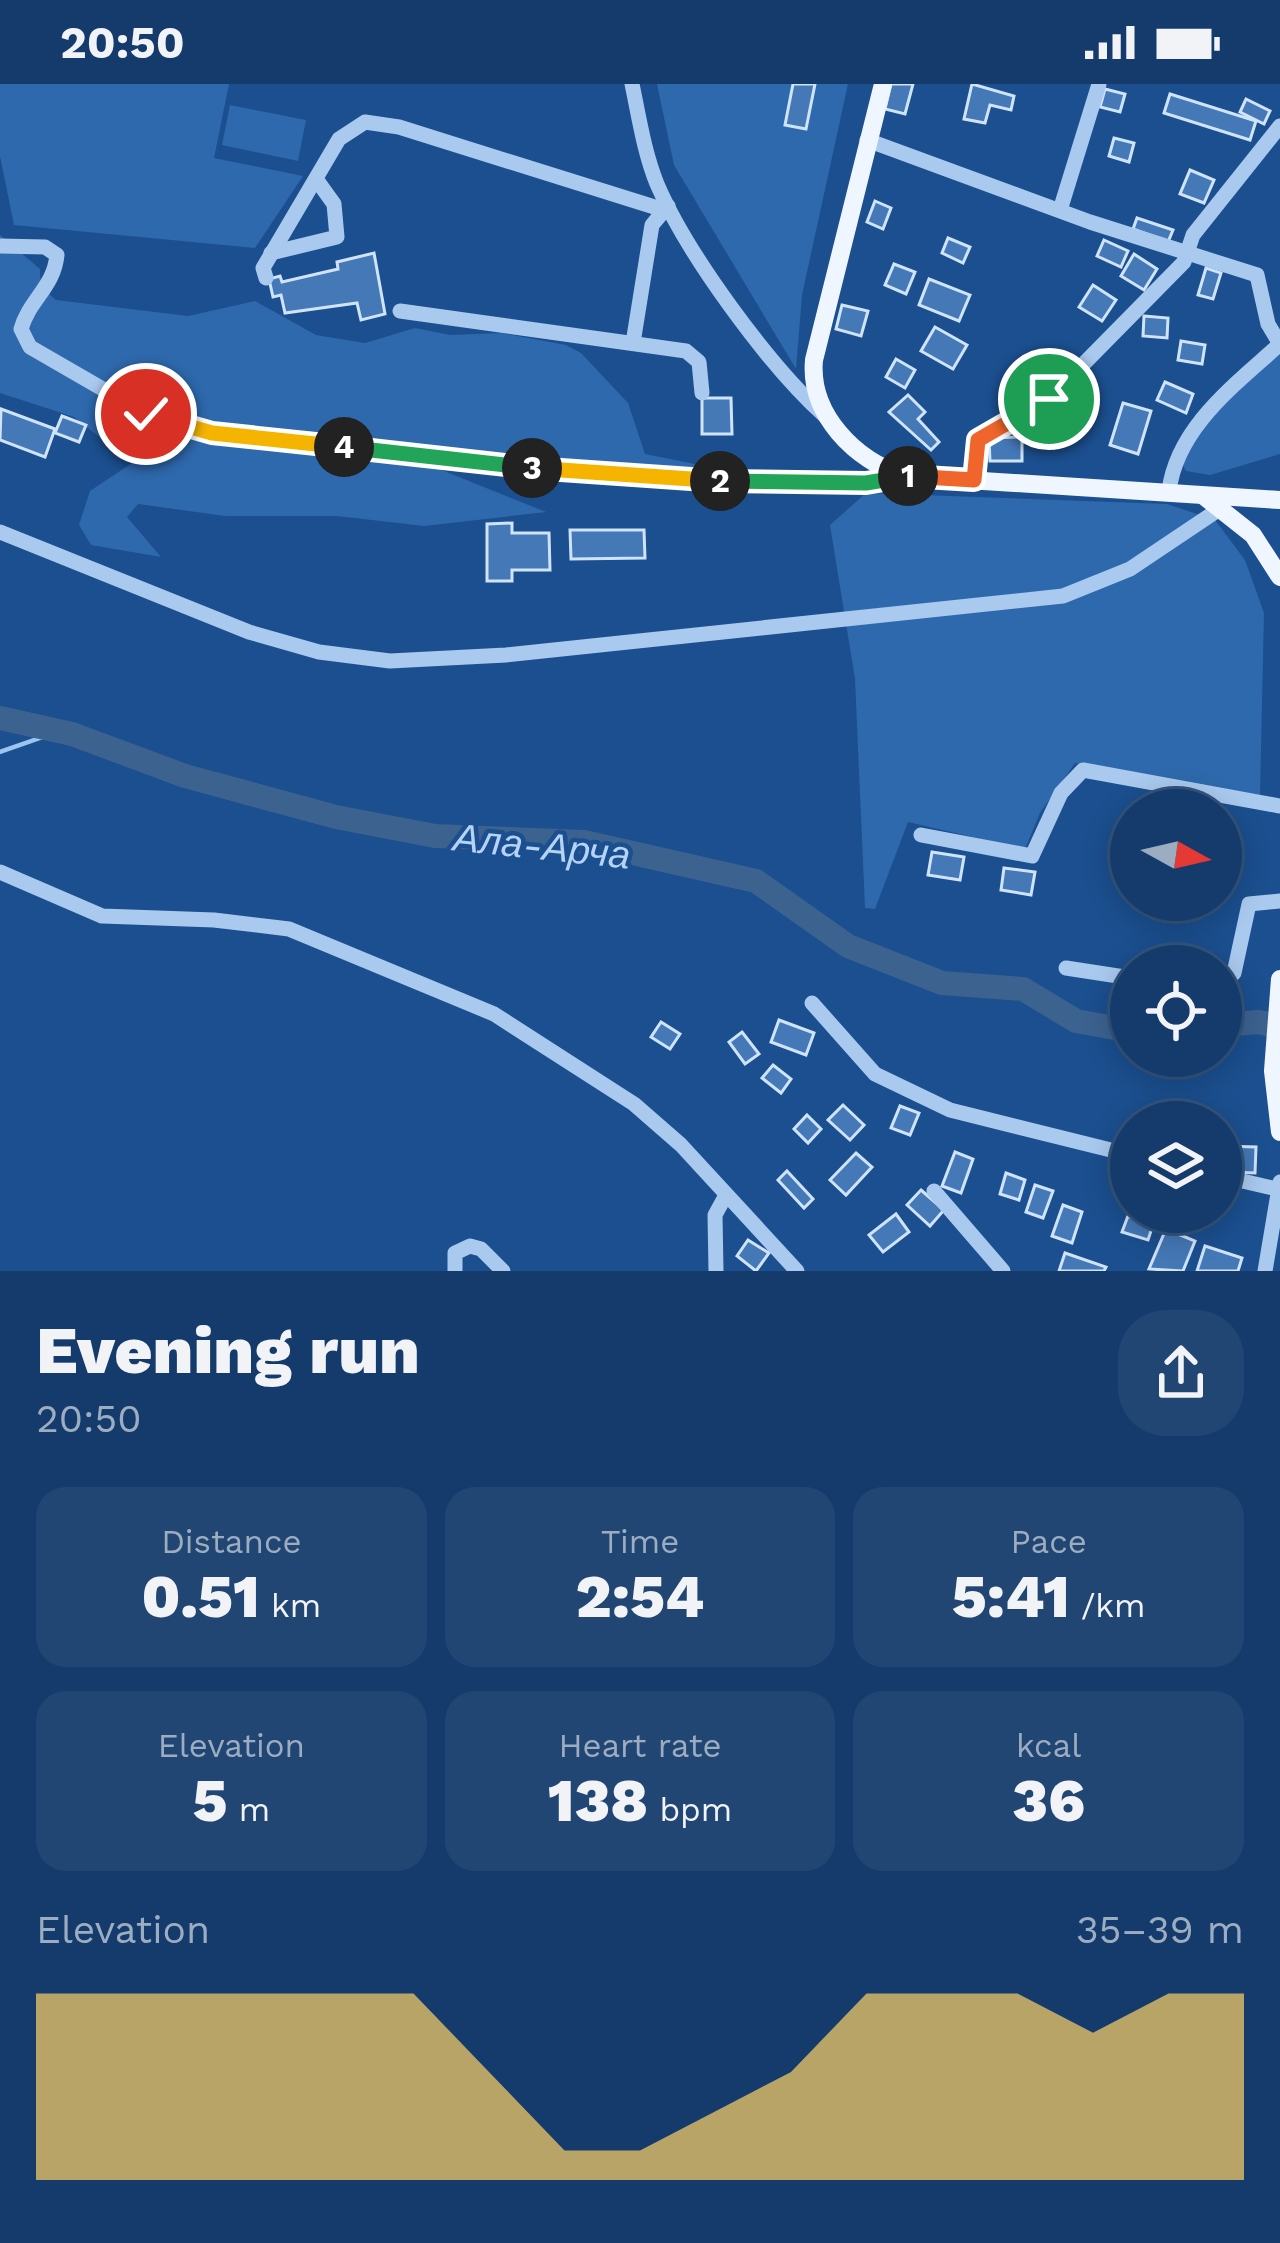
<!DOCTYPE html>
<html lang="en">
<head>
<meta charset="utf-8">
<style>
	:root { --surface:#143b6b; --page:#214673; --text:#f1f3f6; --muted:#9dadc1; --line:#33557e; --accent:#ffd166 }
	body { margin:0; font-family:"Work Sans",sans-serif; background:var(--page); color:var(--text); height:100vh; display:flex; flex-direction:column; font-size:45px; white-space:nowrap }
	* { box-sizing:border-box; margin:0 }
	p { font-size:39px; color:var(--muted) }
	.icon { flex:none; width:66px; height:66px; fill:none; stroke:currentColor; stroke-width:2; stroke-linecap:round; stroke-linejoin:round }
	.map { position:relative; height:1187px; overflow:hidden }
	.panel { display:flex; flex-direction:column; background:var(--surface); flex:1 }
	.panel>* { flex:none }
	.needle { width:78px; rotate:98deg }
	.buttons { position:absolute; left:1110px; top:705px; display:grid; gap:24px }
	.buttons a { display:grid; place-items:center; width:132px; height:132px; border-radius:50%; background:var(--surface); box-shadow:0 6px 30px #0003,0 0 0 3px var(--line); font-size:60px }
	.pin { position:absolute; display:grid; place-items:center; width:102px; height:102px; color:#fff; margin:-51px; border:6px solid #fff; border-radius:50%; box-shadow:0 3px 12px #0007 }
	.km { position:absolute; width:60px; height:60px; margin:-30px; border-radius:50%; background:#222; color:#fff; font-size:33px; line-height:60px; text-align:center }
	.round { display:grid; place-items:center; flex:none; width:126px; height:126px; border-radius:48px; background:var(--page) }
	.summary { display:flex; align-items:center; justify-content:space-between; height:204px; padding:0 36px }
	h1 { font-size:66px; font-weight:800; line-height:90px }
	.stats { display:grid; grid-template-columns:repeat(3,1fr); gap:18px; height:204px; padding:12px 36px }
	.stats div { display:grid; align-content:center; border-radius:30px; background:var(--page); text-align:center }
	.stats b { font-size:60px; font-weight:800 }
	.stats small { font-size:33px; font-weight:400 }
	.stats p { font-size:33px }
	.chart { height:336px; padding:24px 36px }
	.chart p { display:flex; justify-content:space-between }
	.chart svg { width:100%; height:216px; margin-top:12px; fill:var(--accent); opacity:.7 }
	.status { display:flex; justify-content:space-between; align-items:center; height:84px; padding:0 60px; background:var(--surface); direction:ltr }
	.status svg { height:33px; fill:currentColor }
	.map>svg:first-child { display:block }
	.green { fill:#2e69ad }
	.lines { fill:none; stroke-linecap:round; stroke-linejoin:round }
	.stream { stroke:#9cc4f0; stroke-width:4.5 }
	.river { stroke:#3c6290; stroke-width:24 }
	.building { fill:#4478b7; stroke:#cfe3fa; stroke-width:3 }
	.minor { stroke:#a9c9ee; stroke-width:15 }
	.major { stroke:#f0f6ff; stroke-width:18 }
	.split-1-casing { stroke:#fff; stroke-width:24 }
	.split-2-casing { stroke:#fff; stroke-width:24 }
	.split-3-casing { stroke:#fff; stroke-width:24 }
	.split-4-casing { stroke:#fff; stroke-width:24 }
	.split-5-casing { stroke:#fff; stroke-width:24 }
	.split-1 { stroke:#f0652b; stroke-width:15 }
	.split-2 { stroke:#22a559; stroke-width:15 }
	.split-3 { stroke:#f5b400; stroke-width:15 }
	.split-4 { stroke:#22a559; stroke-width:15 }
	.split-5 { stroke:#f5b400; stroke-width:15 }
	.labels { text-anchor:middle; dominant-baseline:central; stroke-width:9; stroke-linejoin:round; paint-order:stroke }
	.water-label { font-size:39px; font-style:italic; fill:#b5d3f5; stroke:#1b4f8f }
</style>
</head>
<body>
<div class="status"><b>20:50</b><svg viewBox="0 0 49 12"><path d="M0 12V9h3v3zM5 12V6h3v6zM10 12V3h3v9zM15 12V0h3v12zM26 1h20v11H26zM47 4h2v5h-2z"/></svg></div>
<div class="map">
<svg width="1280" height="1187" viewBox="0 0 1280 1187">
	<rect width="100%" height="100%" fill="#1b4f8f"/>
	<!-- green -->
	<g class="green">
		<polygon points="0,0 229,0 214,74 303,92 255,164 14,141 0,72"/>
		<polygon points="657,0 848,0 802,211 796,285 674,81"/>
		<polygon points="230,21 306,36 298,77 222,61"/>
		<polygon points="0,151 40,185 41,203 56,216 188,232 255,217 316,251 365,259 415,244 450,251 501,249 566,261 581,269 628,319 645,370 715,384 730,394 443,369 434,383 546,428 424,442 337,432 225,432 138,420 127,433 161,473 91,461 79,441 90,407 132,379 74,333 0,309"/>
		<path d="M1280,267V370L1210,391L1186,387L1181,378C1204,334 1243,300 1280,267Z"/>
		<polygon points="866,409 1167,420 1215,436 1245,476 1264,529 1260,711 1075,679 1040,729 1025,765 908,738 875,825 865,824 855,595 830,441"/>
	</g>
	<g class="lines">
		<!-- stream -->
		<polyline class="stream" points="0,668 60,647"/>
		<!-- river -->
		<g class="river">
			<polyline points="0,634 72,650 185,692 336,733 435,752 584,758 756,797 848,862 942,899 1023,905 1076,937 1131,947"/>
			<polyline points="1221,941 1259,938 1280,943"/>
		</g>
	</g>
	<!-- building -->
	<g class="building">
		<polygon points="793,0 815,0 806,45 785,41"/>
		<polygon points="891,0 913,0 905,30 885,25"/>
		<polygon points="972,0 1014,12 1011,26 990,21 985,39 964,35"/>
		<polygon points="1105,5 1125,10 1120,28 1100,23"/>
		<polygon points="1170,10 1256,37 1250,56 1164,29"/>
		<polygon points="1246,15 1270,27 1264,40 1240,28"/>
		<polygon points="1114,54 1134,59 1129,78 1109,72"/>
		<polygon points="1190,86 1214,96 1204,119 1180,110"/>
		<polygon points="875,117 891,124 883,145 867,138"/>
		<polygon points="1137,134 1173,146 1168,158 1133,145"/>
		<polygon points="948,154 970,163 963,179 942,169"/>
		<polygon points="1104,156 1128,167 1121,183 1097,172"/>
		<polygon points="374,169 385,230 361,236 357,219 285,229 281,211 273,213 269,195 280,192 282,198 338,185 337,178"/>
		<polygon points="1134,170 1157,185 1144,206 1121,192"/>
		<polygon points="894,180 915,188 906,210 885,201"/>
		<polygon points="1206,184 1221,189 1213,215 1198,211"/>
		<polygon points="929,195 970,211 959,237 919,221"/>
		<polygon points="1093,201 1116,216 1102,237 1079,223"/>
		<polygon points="842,221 868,227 861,252 836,245"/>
		<polygon points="1144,232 1168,234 1167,254 1143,252"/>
		<polygon points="935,243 967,261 953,285 921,267"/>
		<polygon points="1181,257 1205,261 1202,280 1178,276"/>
		<polygon points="896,275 915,286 905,304 886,293"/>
		<polygon points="1165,298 1193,310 1186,329 1157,316"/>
		<polygon points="908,311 925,328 918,335 939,358 931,366 889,328"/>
		<polygon points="702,314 731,314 732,350 702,350"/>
		<polygon points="1123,319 1151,327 1138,370 1110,361"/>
		<polygon points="1,325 55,345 45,373 0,356"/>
		<polygon points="62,332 86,341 79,358 55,349"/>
		<polygon points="1022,353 1022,377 990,377 989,354"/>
		<polygon points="512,439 512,449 549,449 550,486 512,486 512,497 487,497 487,440"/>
		<polygon points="570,446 644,446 645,474 571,475"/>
		<polygon points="932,768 964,773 960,796 928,791"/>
		<polygon points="1004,784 1035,788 1031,811 1001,806"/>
		<polygon points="779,936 814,949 806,971 771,958"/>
		<polygon points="661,938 680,950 670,965 651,953"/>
		<polygon points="742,948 759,970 745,980 729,958"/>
		<polygon points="773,981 791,995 781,1009 762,994"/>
		<polygon points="843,1021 864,1041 850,1056 828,1036"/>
		<polygon points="900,1022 919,1029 910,1051 891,1044"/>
		<polygon points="807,1031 821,1045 808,1059 794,1045"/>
		<polygon points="1223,1062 1256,1063 1255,1089 1232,1088 1232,1075 1222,1075"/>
		<polygon points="955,1068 973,1075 961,1109 942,1102"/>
		<polygon points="856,1069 872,1083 846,1111 830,1096"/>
		<polygon points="787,1087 813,1115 804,1124 778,1096"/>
		<polygon points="1006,1089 1025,1096 1019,1116 1000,1110"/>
		<polygon points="1035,1101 1053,1107 1043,1134 1026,1128"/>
		<polygon points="921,1106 944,1126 930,1142 907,1121"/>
		<polygon points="1063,1121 1082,1128 1072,1159 1052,1152"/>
		<polygon points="896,1130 909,1148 883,1168 869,1151"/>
		<polygon points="1128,1132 1153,1141 1148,1156 1122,1148"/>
		<polygon points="1166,1145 1195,1157 1183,1187 1149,1185"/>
		<polygon points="748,1156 769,1169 756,1187 737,1172"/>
		<polygon points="1205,1162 1242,1174 1238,1187 1197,1187"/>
		<polygon points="1065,1169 1106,1183 1104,1187 1059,1187"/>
	</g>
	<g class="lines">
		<!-- minor -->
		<g class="minor">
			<path d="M632,0C639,33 644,68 657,100C687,170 769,282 826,333"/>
			<polyline points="867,56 1090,138 1257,191 1268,240 1280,260"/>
			<polyline points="1061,123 1099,0"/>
			<path d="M0,162L45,163L57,171C54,203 29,216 21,245L30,263L146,330L212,349L586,390L866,399L905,392"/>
			<polyline points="271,169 337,153 334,120 316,95"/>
			<polyline points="266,194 263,184 339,55 365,38 399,43 664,126"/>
			<polyline points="400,227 686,267 699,278 702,309"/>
			<polyline points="633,259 652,141 668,122"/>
			<polyline points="974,396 978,356 1049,315 1184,178 1193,151 1280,42"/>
			<path d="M1169,407C1177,343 1235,301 1280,260"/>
			<polyline points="0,448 249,548 319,568 390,577 506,571 1063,512 1130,485 1221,424"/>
			<polyline points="921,751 1032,772 1061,709 1083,686 1280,722"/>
			<polyline points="0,788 102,832 214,836 289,845 494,930 634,1020 681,1061 797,1187"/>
			<polyline points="1066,884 1131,894"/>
			<polyline points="1221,903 1234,889 1249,820 1280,817"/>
			<polyline points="812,919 875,990 950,1026 1131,1071"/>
			<polyline points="1221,1092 1277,1105"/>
			<polyline points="934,1107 1003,1187"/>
			<polyline points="455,1187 455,1169 470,1162 481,1165 503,1187"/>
			<polyline points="716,1187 715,1131 726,1111"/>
			<polyline points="1265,1187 1280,1098"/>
		</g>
		<!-- major -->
		<g class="major">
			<path d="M883,0L814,276C809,330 855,377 905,392L1280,416"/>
			<polyline points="1205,413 1253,451 1280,493"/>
			<polyline points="1280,895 1273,987 1280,1048"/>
		</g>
	</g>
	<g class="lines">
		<!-- split-1 casing -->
		<g class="split-1-casing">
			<polyline id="split-1" points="908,392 974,396 978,356 1049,315"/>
		</g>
		<!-- split-2 casing -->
		<g class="split-2-casing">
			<polyline id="split-2" points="720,397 866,399 908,392"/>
		</g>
		<!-- split-3 casing -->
		<g class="split-3-casing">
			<polyline id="split-3" points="532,384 720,397"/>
		</g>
		<!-- split-4 casing -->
		<g class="split-4-casing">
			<polyline id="split-4" points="344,363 532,384"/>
		</g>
		<!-- split-5 casing -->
		<g class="split-5-casing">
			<polyline id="split-5" points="146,330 212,349 344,363"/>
		</g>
		<!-- split-1 -->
		<use href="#split-1" class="split-1"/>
		<!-- split-2 -->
		<use href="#split-2" class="split-2"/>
		<!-- split-3 -->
		<use href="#split-3" class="split-3"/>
		<!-- split-4 -->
		<use href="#split-4" class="split-4"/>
		<!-- split-5 -->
		<use href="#split-5" class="split-5"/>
	</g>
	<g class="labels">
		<!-- water labels -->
		<g class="water-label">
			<text transform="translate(542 762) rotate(6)">Ала-Арча</text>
		</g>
	</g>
</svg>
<div class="buttons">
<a><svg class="needle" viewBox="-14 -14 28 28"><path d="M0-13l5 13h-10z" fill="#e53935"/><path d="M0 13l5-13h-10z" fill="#9dadc1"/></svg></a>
<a><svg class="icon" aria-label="locate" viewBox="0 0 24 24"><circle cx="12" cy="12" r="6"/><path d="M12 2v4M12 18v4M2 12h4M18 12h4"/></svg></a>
<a><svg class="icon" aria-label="layers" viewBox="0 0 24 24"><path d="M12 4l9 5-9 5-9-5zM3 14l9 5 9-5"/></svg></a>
</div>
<div class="pin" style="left:1049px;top:315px;background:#1e9e55"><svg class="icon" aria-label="arrive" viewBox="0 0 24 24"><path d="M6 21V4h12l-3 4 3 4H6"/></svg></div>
<div class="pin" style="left:146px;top:330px;background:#d93025"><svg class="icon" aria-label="check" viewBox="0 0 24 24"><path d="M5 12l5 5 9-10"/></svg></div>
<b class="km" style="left:908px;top:392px">1</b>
<b class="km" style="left:720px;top:397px">2</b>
<b class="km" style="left:532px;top:384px">3</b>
<b class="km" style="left:344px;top:363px">4</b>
</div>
<section class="panel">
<div class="summary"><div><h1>Evening run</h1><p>20:50</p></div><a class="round"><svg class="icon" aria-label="share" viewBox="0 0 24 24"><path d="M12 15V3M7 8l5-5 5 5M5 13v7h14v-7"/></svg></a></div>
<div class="stats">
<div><p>Distance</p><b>0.51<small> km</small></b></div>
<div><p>Time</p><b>2:54</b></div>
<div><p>Pace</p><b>5:41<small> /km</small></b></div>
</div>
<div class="stats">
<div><p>Elevation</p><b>5<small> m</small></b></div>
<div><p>Heart rate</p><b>138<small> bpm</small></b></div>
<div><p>kcal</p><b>36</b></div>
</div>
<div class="chart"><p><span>Elevation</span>35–39 m</p>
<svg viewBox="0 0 160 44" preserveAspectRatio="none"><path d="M0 44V6L10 6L20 6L30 6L40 6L50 6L60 22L70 38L80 38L90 30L100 22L110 6L120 6L130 6L140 14L150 6L160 6V44z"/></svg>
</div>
</section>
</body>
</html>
